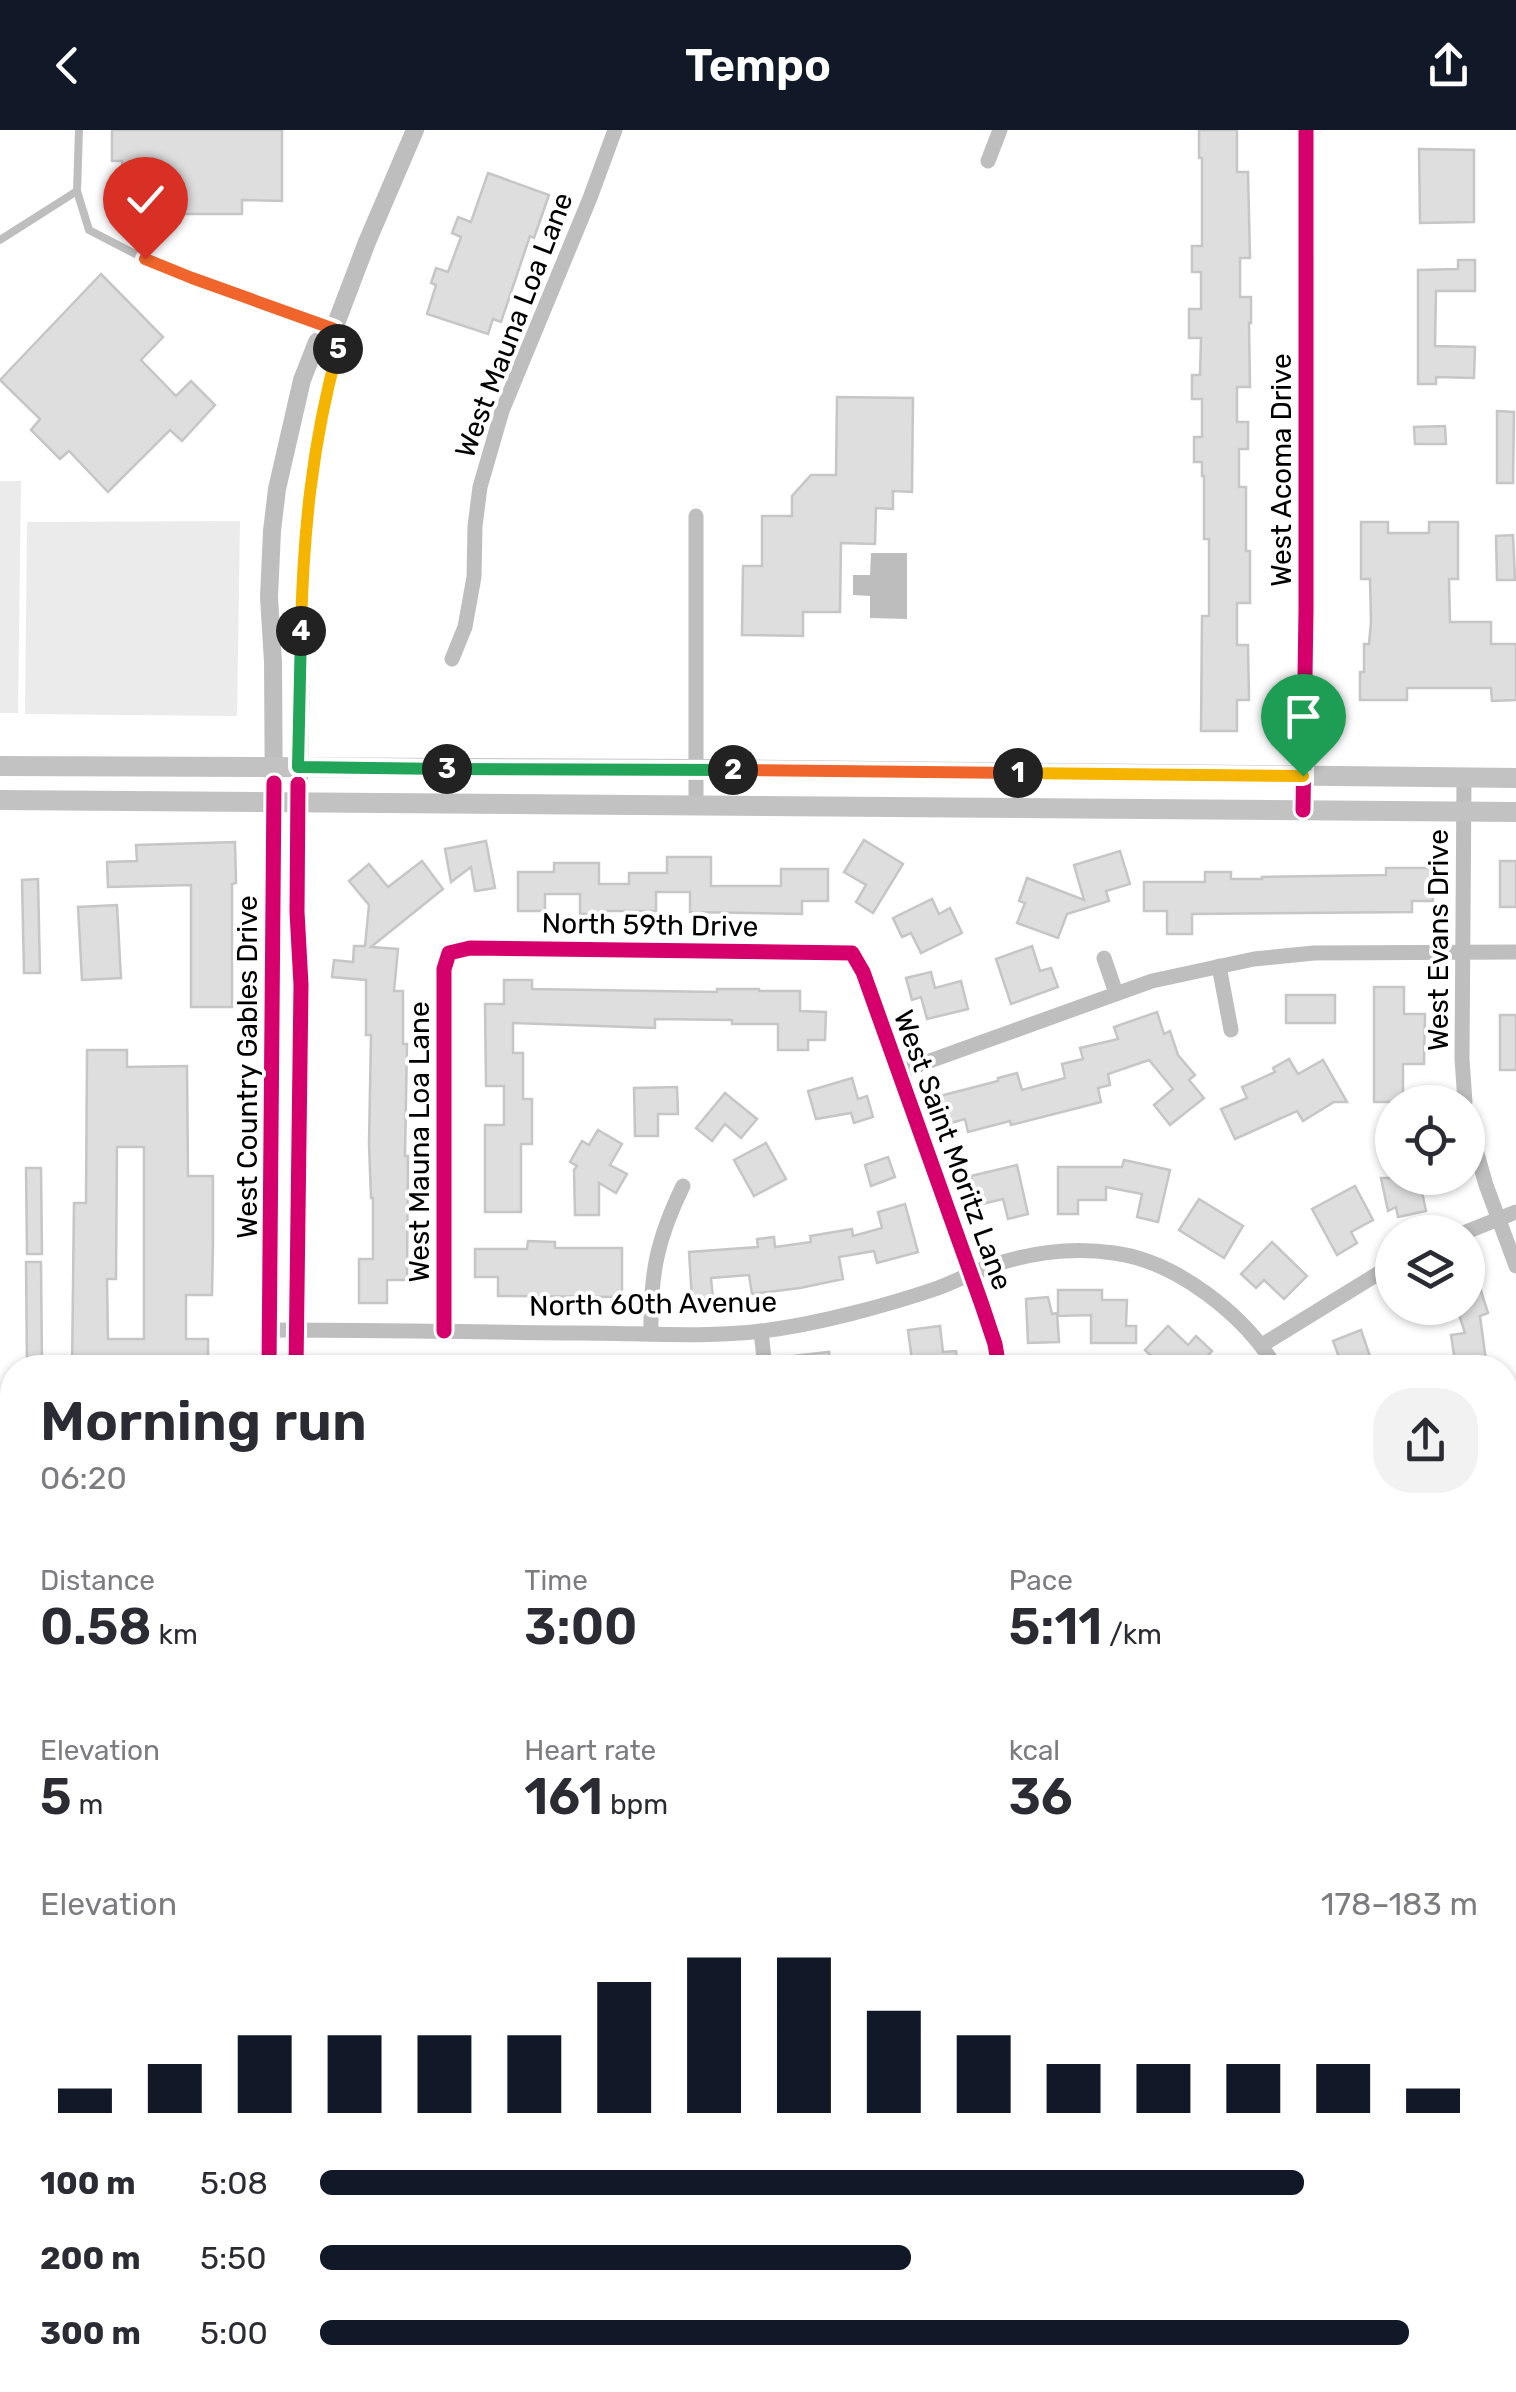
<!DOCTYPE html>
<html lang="en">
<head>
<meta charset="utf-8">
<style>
	:root { --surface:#fff; --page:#f2f2f3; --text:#2b2b33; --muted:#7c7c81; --accent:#111827 }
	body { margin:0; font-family:Rubik,sans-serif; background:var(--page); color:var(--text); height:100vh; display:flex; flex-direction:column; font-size:38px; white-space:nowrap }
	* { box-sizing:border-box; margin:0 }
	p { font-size:32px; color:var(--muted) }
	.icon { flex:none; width:55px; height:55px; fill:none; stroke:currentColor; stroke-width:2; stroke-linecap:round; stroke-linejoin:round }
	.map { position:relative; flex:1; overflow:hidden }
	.panel { position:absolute; left:0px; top:1225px; width:1518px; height:1038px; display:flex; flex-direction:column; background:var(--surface); border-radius:40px 40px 0 0; box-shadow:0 2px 8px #0004 }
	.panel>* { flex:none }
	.controls { position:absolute; left:1375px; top:955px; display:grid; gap:20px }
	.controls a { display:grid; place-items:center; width:110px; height:110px; border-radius:50%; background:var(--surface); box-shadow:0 2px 8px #0004; font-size:50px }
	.pin { position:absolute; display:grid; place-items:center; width:85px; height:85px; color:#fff; margin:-102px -42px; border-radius:50% 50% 50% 0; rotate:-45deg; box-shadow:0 0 10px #0007 }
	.pin .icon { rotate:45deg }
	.km { position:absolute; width:50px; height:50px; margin:-25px; border-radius:50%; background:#222; color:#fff; font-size:28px; line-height:50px; text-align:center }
	.round { display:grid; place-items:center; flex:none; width:105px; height:105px; border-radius:40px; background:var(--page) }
	.headline { display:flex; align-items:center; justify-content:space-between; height:170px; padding:0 40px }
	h1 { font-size:55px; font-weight:600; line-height:75px }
	.metrics { display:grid; grid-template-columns:repeat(3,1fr); gap:15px; height:170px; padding:10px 40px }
	.metrics div { display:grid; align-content:center }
	.metrics b { font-size:50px; font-weight:600 }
	.metrics small { font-size:28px; font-weight:400 }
	.metrics p { font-size:28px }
	.chart { height:280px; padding:20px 40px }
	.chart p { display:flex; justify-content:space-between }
	.chart svg { width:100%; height:180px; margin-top:10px; stroke:var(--accent); stroke-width:6 }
	ul { padding:0 40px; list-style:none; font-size:32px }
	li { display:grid; grid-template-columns:160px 120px 1fr; align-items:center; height:75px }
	li i { height:25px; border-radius:12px; background:var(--accent) }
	header { display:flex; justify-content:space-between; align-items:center; height:130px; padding:0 40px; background:var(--accent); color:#fff; font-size:45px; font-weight:600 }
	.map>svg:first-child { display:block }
	.green { fill:#ebebeb }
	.water { fill:#bdbdbd }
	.building { fill:#dedede; stroke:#c6c6c6; stroke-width:2.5; fill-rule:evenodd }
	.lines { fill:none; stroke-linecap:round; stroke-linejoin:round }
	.service { stroke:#bebebe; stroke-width:8 }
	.minor { stroke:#bebebe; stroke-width:15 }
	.tertiary { stroke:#bebebe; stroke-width:18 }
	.secondary { stroke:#c2c2c2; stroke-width:20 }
	.cycleway-casing { stroke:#fff; stroke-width:21 }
	.cycleway { stroke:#d6006c; stroke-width:15 }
	.split-1-casing { stroke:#fff; stroke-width:20 }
	.split-2-casing { stroke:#fff; stroke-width:20 }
	.split-3-casing { stroke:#fff; stroke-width:20 }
	.split-4-casing { stroke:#fff; stroke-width:20 }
	.split-5-casing { stroke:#fff; stroke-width:20 }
	.split-6-casing { stroke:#fff; stroke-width:20 }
	.split-1 { stroke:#f5b400; stroke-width:12 }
	.split-2 { stroke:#f0652b; stroke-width:12 }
	.split-3 { stroke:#22a559; stroke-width:12 }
	.split-4 { stroke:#22a559; stroke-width:12 }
	.split-5 { stroke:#f5b400; stroke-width:12 }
	.split-6 { stroke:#f0652b; stroke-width:12 }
	.labels { text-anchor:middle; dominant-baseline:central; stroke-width:8; stroke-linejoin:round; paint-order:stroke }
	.street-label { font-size:28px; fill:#000; stroke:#fff }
</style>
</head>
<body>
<header><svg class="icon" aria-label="back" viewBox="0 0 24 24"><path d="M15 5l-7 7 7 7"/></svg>Tempo<svg class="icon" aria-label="share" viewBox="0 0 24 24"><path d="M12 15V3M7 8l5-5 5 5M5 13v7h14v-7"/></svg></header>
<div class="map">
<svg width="1516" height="2262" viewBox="0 0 1516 2262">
	<rect width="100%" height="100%" fill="#fff"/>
	<!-- green -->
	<g class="green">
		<polygon points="0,351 21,351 18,583 0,583"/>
		<polygon points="240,391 237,586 25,584 27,392"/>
	</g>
	<!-- water -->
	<polygon class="water" points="871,423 907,423 907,489 870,488 870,466 853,465 853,445 870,445"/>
	<!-- building -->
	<g class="building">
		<polygon points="112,0 282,0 282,71 242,70 242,84 143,84 144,65 136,65 137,41 123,41 122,31 112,31"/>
		<polygon points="1199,0 1237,0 1237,42 1248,42 1250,128 1240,128 1240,167 1251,167 1251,193 1249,193 1250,257 1237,257 1237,292 1248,292 1248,319 1239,319 1239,357 1246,357 1246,421 1250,421 1250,473 1237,473 1237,515 1248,515 1249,570 1237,570 1237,601 1201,601 1202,486 1209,486 1209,409 1204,409 1204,346 1202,346 1202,332 1194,332 1194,307 1202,307 1202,269 1192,269 1192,245 1200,245 1201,208 1189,208 1189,179 1201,179 1201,142 1192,142 1192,116 1202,116 1202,28 1199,28"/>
		<polygon points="1419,19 1474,20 1474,92 1420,93"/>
		<polygon points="488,43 549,65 534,108 530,106 501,192 493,189 488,204 427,184 436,155 431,153 436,138 448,142 461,107 452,103 458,87 471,92"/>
		<polygon points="1458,130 1475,130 1475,161 1436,161 1435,216 1475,217 1474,248 1436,247 1436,254 1418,254 1418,140 1458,139"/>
		<polygon points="101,144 163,207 141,230 176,266 191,251 215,275 182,311 170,300 108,362 69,321 60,329 31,300 40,289 0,250"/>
		<polygon points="837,267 913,268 912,362 893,361 893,379 876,378 875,414 841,413 840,482 803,482 803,506 742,505 743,436 762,436 762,386 792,386 792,366 811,345 836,345"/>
		<polygon points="1497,281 1514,282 1513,353 1497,353"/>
		<polygon points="1445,296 1446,314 1415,314 1414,297"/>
		<polygon points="1361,392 1388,392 1388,403 1429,403 1429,392 1458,392 1458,449 1449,449 1450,492 1491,492 1491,514 1516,514 1516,570 1492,571 1491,558 1407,558 1407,570 1360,570 1360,542 1364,542 1364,514 1369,514 1371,492 1370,449 1361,449"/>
		<polygon points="1513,405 1515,450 1497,450 1496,406"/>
		<polygon points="864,710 903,734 873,783 856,772 866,755 844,742"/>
		<polygon points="486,711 495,758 475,761 471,737 451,752 445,719"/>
		<polygon points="235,712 236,753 232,754 232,877 191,877 191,755 108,757 107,732 137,731 136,715"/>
		<polygon points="1120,721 1130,754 1106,761 1109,771 1067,784 1058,808 1017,793 1025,773 1019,771 1027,748 1084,770 1074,735"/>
		<polygon points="667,727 711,727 711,756 781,756 781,739 828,739 828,771 802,771 802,784 690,782 690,762 656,762 656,781 599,781 599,784 580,784 580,764 545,764 545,781 518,781 518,742 554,742 554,733 599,733 599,754 629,754 629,743 667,743"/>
		<polygon points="422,731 443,759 371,817 398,819 394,861 403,861 403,914 407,914 405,1026 408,1026 407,1150 387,1150 387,1173 359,1173 359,1129 373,1129 373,1068 371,1068 369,1014 371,905 366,905 366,850 332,847 334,830 353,832 354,816 365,816 369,775 349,751 369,734 388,757"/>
		<rect x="1500" y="731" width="16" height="46"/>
		<polygon points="1386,738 1433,738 1433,771 1412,771 1412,782 1192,784 1192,804 1167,804 1167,781 1144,781 1144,752 1205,752 1205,742 1231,742 1231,749 1262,749 1262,747 1386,745"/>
		<polygon points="38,749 40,843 24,843 22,750"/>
		<polygon points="932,769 939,784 950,778 962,803 921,823 911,803 902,807 893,788"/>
		<polygon points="117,775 121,848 82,850 78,777"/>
		<polygon points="1032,816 1040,841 1051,838 1058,857 1011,874 996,829"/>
		<polygon points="931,842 935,858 961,851 968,879 927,889 921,867 912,870 906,848"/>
		<polygon points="504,850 532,850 532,859 717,862 717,859 759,859 759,861 800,861 800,881 826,882 825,910 808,910 808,920 778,920 778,894 732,894 732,890 655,889 655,898 513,893 513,923 523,923 523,969 532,969 532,1014 521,1014 521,1082 485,1082 485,995 504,995 504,956 486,956 485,874 504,874"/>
		<polygon points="1374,857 1404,857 1404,884 1425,884 1424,934 1403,934 1403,972 1374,972"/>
		<rect x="1286" y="865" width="49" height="28"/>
		<polygon points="1157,882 1164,904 1170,901 1178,925 1195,945 1189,950 1204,968 1170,995 1154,975 1173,959 1149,930 1108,944 1110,955 1098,958 1101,972 1011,995 1010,991 968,1002 965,989 947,994 940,966 998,951 998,948 1017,943 1022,960 1065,948 1062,934 1083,929 1080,918 1118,909 1114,897"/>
		<rect x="1500" y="885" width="16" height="55"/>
		<path d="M87,920H127V937L187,936L188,1046H213V1114L212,1165H186V1209H208V1238H72L74,1073H86ZM117,1017H144V1209H108L107,1149H116Z"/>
		<polygon points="1289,929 1298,944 1323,930 1347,972 1334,972 1303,991 1297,981 1235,1009 1221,979 1247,968 1242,957 1275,942 1273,938"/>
		<polygon points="852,948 858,969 867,966 873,987 854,993 851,983 816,989 808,961"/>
		<polygon points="677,957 678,984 658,984 658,1006 635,1006 634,958"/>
		<polygon points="725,963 757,989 741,1008 725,994 712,1011 696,998"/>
		<polygon points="598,1000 622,1014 610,1035 627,1044 616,1063 599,1053 599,1085 575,1085 574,1040 577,1036 570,1032 582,1011 589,1015"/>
		<polygon points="766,1013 786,1049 754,1066 734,1030"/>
		<polygon points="888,1027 895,1047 871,1056 865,1035"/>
		<polygon points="1124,1030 1170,1040 1158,1092 1137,1087 1142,1064 1106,1057 1106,1070 1078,1070 1078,1084 1058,1084 1058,1037 1122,1037"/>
		<polygon points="1017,1035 1028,1084 1008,1089 1003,1069 978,1075 971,1046"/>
		<polygon points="26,1038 41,1038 42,1124 27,1124"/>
		<polygon points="1381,1048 1419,1048 1426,1081 1398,1087 1396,1077 1388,1081"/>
		<polygon points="1355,1056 1373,1090 1351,1102 1357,1113 1337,1125 1312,1079"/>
		<polygon points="1199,1069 1243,1096 1224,1128 1179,1100"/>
		<polygon points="905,1074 918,1122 877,1133 874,1121 839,1127 843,1149 800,1158 752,1164 749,1145 711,1148 713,1168 692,1169 689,1122 758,1117 757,1109 774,1107 775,1117 811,1112 810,1106 852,1099 853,1106 882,1098 878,1082"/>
		<polygon points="528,1111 555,1112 555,1118 622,1118 622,1167 498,1166 498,1147 475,1147 475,1119 527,1119"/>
		<polygon points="1272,1112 1307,1146 1284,1169 1264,1150 1256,1158 1241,1144"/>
		<polygon points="1471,1129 1488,1183 1480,1186 1487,1238 1456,1238 1451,1205 1465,1203 1457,1178 1468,1178 1468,1130"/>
		<polygon points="26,1132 41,1132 42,1236 27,1236"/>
		<polygon points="1058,1160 1102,1160 1102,1170 1127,1170 1126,1196 1136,1196 1136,1213 1091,1213 1091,1185 1058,1186"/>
		<polygon points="1048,1167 1052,1184 1057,1183 1059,1212 1028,1213 1026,1169"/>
		<polygon points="940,1196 943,1222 956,1221 958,1238 913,1238 908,1200"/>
		<polygon points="1168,1196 1188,1215 1196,1206 1212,1221 1196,1238 1163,1238 1145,1220"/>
		<polygon points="1361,1200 1374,1238 1343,1238 1333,1211"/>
		<polygon points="829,1222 831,1238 784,1238 783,1227"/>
	</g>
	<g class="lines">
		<!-- service -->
		<g class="service">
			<polyline points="79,0 77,61 89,100 145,129 193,148 330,197"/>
			<polyline points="0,110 77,61"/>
		</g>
		<!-- minor -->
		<g class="minor">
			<polyline points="988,31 1000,0"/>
			<polyline points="696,386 696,676"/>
			<polyline points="452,529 465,497 474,447 475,396 480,357 502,281 590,68 615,0"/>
			<polyline points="1464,648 1462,929 1465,972"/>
			<polyline points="1104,828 1116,863"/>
			<polyline points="1219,836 1231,900"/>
			<polyline points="899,942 1152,851 1254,829 1314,823 1516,822"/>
			<polyline points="1468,992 1486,1055 1516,1136"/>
			<polyline points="1466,1102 1516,1082"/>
			<path d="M270,1200C374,1200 477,1202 580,1203C640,1203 703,1208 762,1201C818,1194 885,1176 938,1158C957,1151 975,1141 994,1135C1033,1122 1073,1117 1114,1123C1176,1131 1245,1185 1276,1238"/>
			<polyline points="444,1201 444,839 449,823 470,818 852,823 863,842 982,1175 995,1214 999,1238"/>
			<polyline points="761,1201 765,1238"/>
			<path d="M651,1203C650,1145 657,1109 683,1056"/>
			<polyline points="1262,1215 1392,1135"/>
			<polyline points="0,1490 12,1490"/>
			<polyline points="1505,2016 1516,2007"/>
			<polyline points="1505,2088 1516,2101"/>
			<polyline points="0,2122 12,2118"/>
			<polyline points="0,2218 16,2262"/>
			<polyline points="262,2250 268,2262"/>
			<polyline points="935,2250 939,2262"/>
		</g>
		<!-- tertiary -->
		<g class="tertiary">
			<polyline points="1303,680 1306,480 1306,0"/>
			<polyline points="269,1238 274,691 273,532 269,467 272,401 277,359 302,250 317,212 334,199"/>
			<polyline points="296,1238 301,855 297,782 298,691 303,437 306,394 318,306 338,217 334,199 367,112 415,0"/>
			<polyline points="421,2250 427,2262"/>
			<polyline points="450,2250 456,2262"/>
		</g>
		<!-- secondary -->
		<g class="secondary">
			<polyline points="0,636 696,639 1516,648"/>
			<polyline points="0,670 1516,682"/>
		</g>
		<!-- cycleway casing -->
		<g class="cycleway-casing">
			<g id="cycleway">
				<polyline points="1303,680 1306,480 1306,0"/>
				<polyline points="444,1201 444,839 449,823 470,818 852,823 863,842 982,1175 995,1214 999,1238"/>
				<polyline points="269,1238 274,653"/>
				<polyline points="296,1238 301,855 297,782 298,654"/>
			</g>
		</g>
		<!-- cycleway -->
		<use href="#cycleway" class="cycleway"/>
	</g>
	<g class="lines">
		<!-- split-1 casing -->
		<g class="split-1-casing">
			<polyline id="split-1" points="1018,643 1303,646"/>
		</g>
		<!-- split-2 casing -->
		<g class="split-2-casing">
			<polyline id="split-2" points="733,640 1018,643"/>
		</g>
		<!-- split-3 casing -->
		<g class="split-3-casing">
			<polyline id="split-3" points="447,639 733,640"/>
		</g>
		<!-- split-4 casing -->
		<g class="split-4-casing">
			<polyline id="split-4" points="301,501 298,637 447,639"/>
		</g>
		<!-- split-5 casing -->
		<g class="split-5-casing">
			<path id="split-5" d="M301,501C303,405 312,312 338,219"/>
		</g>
		<!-- split-6 casing -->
		<g class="split-6-casing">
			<polyline id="split-6" points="145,129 192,148 334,199 338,219"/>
		</g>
		<!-- split-1 -->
		<use href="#split-1" class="split-1"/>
		<!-- split-2 -->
		<use href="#split-2" class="split-2"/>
		<!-- split-3 -->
		<use href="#split-3" class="split-3"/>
		<!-- split-4 -->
		<use href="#split-4" class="split-4"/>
		<!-- split-5 -->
		<use href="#split-5" class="split-5"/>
		<!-- split-6 -->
		<use href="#split-6" class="split-6"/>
	</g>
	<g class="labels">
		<!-- street labels -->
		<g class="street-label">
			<text transform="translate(514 195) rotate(-69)">West Mauna Loa Lane</text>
			<text transform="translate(1281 340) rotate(-90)">West Acoma Drive</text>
			<text transform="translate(650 795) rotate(1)">North 59th Drive</text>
			<text transform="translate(1438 810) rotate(-90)">West Evans Drive</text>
			<text transform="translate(247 937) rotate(-90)">West Country Gables Drive</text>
			<text transform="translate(419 1012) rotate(-90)">West Mauna Loa Lane</text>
			<text transform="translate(953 1020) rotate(70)">West Saint Moritz Lane</text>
			<text transform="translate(653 1174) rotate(-1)">North 60th Avenue</text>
		</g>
	</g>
</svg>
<div class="controls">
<a><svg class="icon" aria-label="locate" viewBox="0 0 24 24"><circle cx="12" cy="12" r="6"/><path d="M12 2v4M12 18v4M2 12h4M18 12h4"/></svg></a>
<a><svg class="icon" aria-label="layers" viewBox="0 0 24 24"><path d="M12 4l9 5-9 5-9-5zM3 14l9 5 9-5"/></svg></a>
</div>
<div class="pin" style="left:1303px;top:646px;background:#1e9e55"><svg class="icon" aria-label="arrive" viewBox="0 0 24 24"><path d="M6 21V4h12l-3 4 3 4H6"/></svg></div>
<div class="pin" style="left:145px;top:129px;background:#d93025"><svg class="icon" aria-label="check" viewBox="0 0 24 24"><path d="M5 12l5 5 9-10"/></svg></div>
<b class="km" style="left:1018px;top:643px">1</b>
<b class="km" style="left:733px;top:640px">2</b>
<b class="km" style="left:447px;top:639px">3</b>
<b class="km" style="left:301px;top:501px">4</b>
<b class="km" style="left:338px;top:219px">5</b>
<section class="panel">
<div class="headline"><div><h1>Morning run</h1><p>06:20</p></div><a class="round"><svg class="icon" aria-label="share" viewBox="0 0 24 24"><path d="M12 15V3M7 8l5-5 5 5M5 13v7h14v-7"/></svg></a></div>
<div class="metrics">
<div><p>Distance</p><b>0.58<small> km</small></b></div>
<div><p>Time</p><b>3:00</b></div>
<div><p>Pace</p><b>5:11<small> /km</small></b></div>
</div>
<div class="metrics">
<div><p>Elevation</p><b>5<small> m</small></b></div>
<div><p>Heart rate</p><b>161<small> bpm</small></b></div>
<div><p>kcal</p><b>36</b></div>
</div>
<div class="chart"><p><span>Elevation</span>178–183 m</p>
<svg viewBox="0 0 160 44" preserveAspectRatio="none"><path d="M5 44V38M15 44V32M25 44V25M35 44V25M45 44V25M55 44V25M65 44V12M75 44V6M85 44V6M95 44V19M105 44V25M115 44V32M125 44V32M135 44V32M145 44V32M155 44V38"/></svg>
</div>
<ul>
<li><b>100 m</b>5:08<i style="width:85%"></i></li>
<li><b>200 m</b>5:50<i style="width:51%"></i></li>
<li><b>300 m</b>5:00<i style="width:94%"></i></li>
</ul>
</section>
</div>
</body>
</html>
